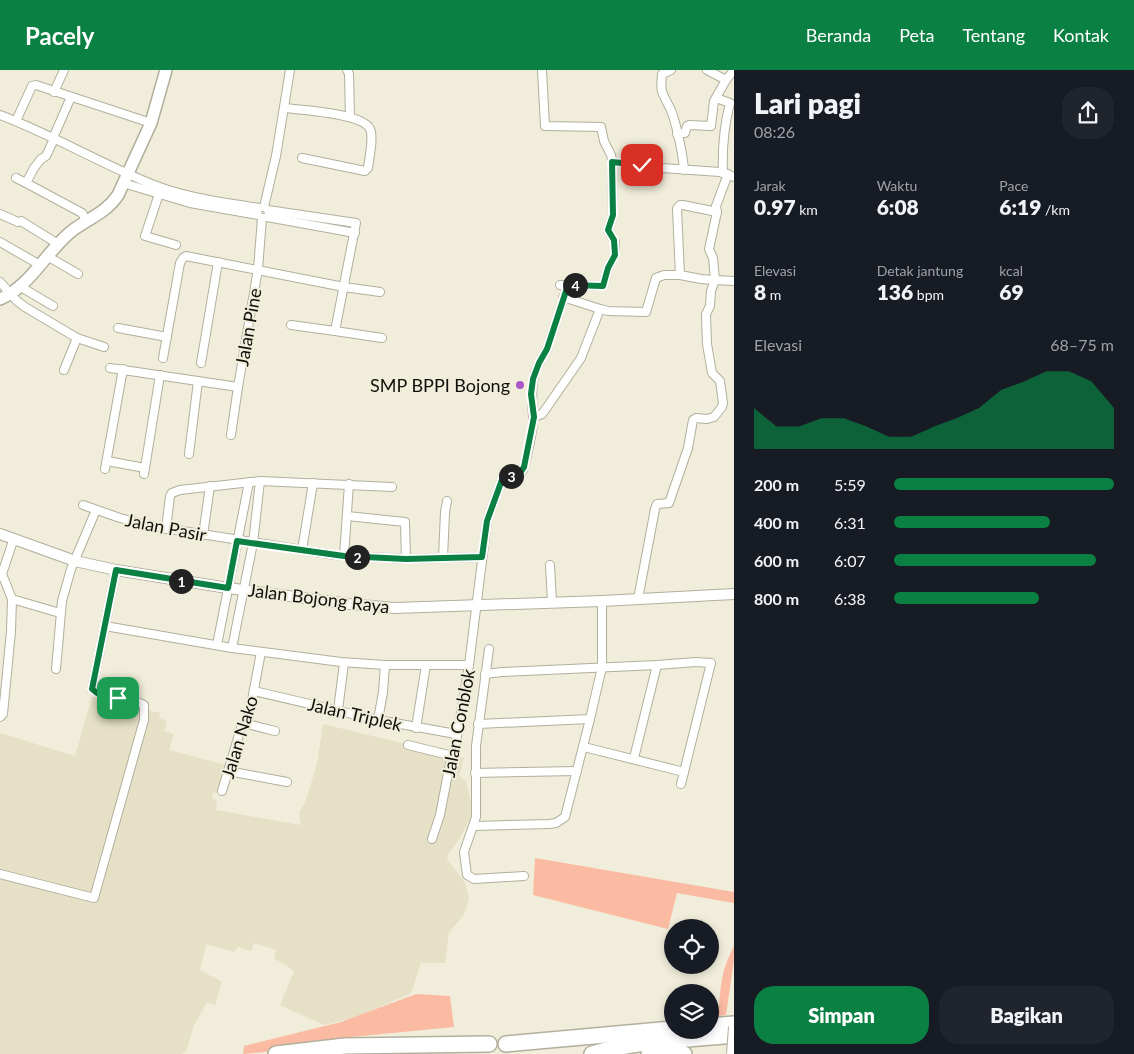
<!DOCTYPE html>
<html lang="id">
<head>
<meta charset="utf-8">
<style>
	:root { --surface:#171b24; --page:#20242c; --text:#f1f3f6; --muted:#9ea1a6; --accent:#0b8043 }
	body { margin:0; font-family:Lato,sans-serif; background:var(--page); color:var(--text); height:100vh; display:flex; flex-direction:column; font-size:19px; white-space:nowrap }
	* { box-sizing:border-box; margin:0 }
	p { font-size:16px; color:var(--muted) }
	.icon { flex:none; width:28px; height:28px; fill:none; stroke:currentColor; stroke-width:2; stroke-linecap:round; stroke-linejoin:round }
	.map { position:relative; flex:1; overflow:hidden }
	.panel { display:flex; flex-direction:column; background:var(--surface); width:400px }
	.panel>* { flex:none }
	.tools { position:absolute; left:664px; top:849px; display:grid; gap:10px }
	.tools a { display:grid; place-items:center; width:55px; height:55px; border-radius:50%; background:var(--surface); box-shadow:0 2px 8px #0003; font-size:25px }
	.pin { position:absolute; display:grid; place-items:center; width:42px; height:42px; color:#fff; margin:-21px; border-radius:10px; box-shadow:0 2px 8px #0006 }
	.km { position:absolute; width:25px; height:25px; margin:-12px; border-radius:50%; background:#222; color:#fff; font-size:14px; line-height:25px; text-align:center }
	.round { display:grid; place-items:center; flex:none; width:52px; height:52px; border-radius:20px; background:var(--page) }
	.overview { display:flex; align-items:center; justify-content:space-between; height:85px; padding:0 20px }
	h1 { font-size:28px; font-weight:800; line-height:38px }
	.metrics { display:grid; grid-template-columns:repeat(3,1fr); gap:8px; height:85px; padding:5px 20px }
	.metrics div { display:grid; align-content:center }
	.metrics b { font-size:21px; font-weight:800 }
	.metrics small { font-size:14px; font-weight:400 }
	.metrics p { font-size:14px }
	.chart { height:140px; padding:10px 20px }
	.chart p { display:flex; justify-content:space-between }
	.chart svg { width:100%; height:90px; margin-top:5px; fill:var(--accent); opacity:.7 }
	.cta { display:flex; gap:10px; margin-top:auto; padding:10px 20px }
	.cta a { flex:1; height:58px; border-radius:20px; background:var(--accent); color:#fff; font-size:20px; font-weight:800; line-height:58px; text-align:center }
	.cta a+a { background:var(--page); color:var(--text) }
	ul { padding:0 20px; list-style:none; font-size:16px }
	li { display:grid; grid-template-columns:80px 60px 1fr; align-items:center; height:38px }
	li i { height:12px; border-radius:6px; background:var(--accent) }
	header { display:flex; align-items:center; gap:30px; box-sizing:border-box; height:70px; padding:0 25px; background:var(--accent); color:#fff }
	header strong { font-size:24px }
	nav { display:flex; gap:28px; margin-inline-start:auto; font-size:18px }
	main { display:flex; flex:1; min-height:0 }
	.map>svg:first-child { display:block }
	.built { fill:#e5e0c6 }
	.green { fill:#fbbba2 }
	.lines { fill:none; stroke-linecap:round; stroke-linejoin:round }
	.minor-casing { stroke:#b2af9d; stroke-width:10 }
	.tertiary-casing { stroke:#b2af9d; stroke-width:12 }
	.secondary-casing { stroke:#b2af9d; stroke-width:14 }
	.motorway-casing { stroke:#b2af9d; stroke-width:18 }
	.minor { stroke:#fff; stroke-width:8 }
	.tertiary { stroke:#fff; stroke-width:10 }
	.secondary { stroke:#fff; stroke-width:11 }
	.motorway { stroke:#fff; stroke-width:15 }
	.tertiary-bridge-casing { stroke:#b2af9d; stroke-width:12; stroke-linecap:butt }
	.tertiary-bridge { stroke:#fff; stroke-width:10 }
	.route-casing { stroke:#fff; stroke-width:10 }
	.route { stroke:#0b8043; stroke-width:6 }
	.poi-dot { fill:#aa56c6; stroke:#f0edda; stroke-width:2 }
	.labels { text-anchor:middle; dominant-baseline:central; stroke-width:4; stroke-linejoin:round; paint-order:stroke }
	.street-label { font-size:18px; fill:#100f09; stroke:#f0edda }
	.poi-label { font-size:18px; fill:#100f09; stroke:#f0edda; text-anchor:end }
</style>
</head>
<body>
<header>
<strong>Pacely</strong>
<nav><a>Beranda</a><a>Peta</a><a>Tentang</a><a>Kontak</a></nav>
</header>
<main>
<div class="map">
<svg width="734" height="984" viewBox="0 0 734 984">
	<rect width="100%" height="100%" fill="#f0edda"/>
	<!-- built -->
	<polygon class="built" points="92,627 160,643 159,648 167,651 164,661 174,664 169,680 226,695 217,723 213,722 212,729 217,730 216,740 301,755 299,742 305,733 317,694 323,654 464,688 459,706 466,711 473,743 458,771 448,784 447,789 465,813 469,829 464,845 449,862 445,893 421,893 411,923 357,947 324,955 280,935 294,901 274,888 276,880 254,873 251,881 238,877 234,882 206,874 200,900 222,912 215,935 207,932 194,955 186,982 180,984 0,984 0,663 75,686"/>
	<!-- green -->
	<g class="green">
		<polygon points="535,788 734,822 734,833 677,823 668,859 533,825"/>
		<path d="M734,876V890L726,945L710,947V938L719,937C721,912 722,899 734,876Z"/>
		<polygon points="416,924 450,926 454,957 331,969 265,982 243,984 244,976 341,952"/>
	</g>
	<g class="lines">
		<!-- minor casing -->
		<g class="minor-casing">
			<g id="minor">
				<polyline points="347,0 349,4 350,47"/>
				<polyline points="542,0 545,56 601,57 604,71 611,85 612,90 613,145 608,160 615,172 615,185 608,198 603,216 560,215"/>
				<path d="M671,0L662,4C660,23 662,22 670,38C676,51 683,85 684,100"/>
				<polyline points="707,0 726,10 734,0"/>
				<polyline points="54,22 64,0"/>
				<path d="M716,28L730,33C724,56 722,79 723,103"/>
				<path d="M284,38C302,40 363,43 370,59C374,67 369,89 368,98L365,101L302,88"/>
				<path d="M0,45C53,65 101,94 154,115C187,128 224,132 259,138"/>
				<polyline points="16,51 32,16 36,15 151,53"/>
				<polyline points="677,64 685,63 687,56 689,55 711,56 714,31 726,10"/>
				<polyline points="53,68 71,27"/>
				<polyline points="54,69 46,86 41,89 34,98 26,113 82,143 87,152"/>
				<polyline points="612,92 662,98 720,102 734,107"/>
				<polyline points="728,104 716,136 717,142 709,179 713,188 715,210 734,211"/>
				<polyline points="16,108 26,113"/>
				<polyline points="123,113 190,133 258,145"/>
				<polyline points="160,121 145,166 176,175"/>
				<polyline points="264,137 276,86 290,0"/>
				<polyline points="268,140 356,153 335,261 382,268"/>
				<polyline points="0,144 18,152 21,151 58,174"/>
				<polyline points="267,147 355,163"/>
				<polyline points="0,172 40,195"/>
				<polyline points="47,186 78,204"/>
				<polyline points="0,212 17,231 25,237 77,268 64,300"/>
				<polyline points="21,217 53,236"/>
				<polyline points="600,239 608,241 646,242 656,208 664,205 680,205 677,139 680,135 683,135 717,142"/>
				<polyline points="291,255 335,261"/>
				<polyline points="118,258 167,267"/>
				<polyline points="77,268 104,277"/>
				<polyline points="163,288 180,193 183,188 186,186 344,217 380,222"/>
				<polyline points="201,293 218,192"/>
				<polyline points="110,298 238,317"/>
				<polyline points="534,347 542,344 545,340 581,288 600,239 563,227"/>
				<polyline points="231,365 238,317 258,199 262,148"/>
				<polyline points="189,384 198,311"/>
				<polyline points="107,391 145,398"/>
				<polyline points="105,399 123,299"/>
				<polyline points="144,404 160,305"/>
				<polyline points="83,435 120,448 151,456 334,485 406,489 482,487"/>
				<polyline points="347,446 405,452 406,489"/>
				<polyline points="166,459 170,426 172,423 180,420 260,411 392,417"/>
				<polyline points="203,465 210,416"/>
				<polyline points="302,480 313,413"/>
				<polyline points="344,486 349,414"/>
				<polyline points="443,488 445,442 447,431"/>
				<polyline points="550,495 552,532"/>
				<polyline points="12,529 60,543"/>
				<polyline points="638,529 655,439 657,434 669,433 688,378 693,350 696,348 707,349 714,347 722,337 723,333 720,311 712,303 707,274 706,244 710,236 711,221 715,210 701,209 680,205"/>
				<polyline points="105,556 232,578 341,592 385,595 469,595"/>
				<polyline points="217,575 249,412"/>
				<polyline points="232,578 253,473 260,411"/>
				<polyline points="489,579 476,676 476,747 464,782 467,805 474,809 524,806"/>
				<polyline points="56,599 62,531 71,499 96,440"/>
				<polyline points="485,604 502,602 657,595 696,592 711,593 684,702 584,677"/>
				<polyline points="254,621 378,650 456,664"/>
				<polyline points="338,640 344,593"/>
				<polyline points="0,647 3,644 11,561 12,529 2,504 14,468"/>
				<polyline points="378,650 383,622 385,595"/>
				<polyline points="247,654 275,661"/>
				<polyline points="478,654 590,649 602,597 602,531"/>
				<polyline points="416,658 426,595"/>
				<polyline points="408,675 453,686"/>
				<polyline points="634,688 657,595"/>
				<polyline points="228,701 287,712"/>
				<polyline points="475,703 577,701"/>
				<polyline points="681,714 684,702"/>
				<polyline points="222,721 241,658 247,654 249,646 261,582"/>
				<polyline points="474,756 549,754 556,753 565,747 590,649"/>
				<path d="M432,769L440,745L449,698L455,678L469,595L487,451L503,407L518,406L523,400C527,387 534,358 533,346C532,332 531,320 534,307C536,296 542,288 547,279L568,215"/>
				<polyline points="0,804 94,828 144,650 144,635 140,633 97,623 92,619 116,500"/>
			</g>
		</g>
		<!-- tertiary casing -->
		<g class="tertiary-casing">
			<polyline id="tertiary" points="0,464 75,491 116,500 228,518 349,534 395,538 602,531 734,524"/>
		</g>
		<!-- secondary casing -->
		<g class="secondary-casing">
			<path id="secondary" d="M0,229C32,215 46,181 73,160C89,148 106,143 118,125L151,53L166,0"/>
		</g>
		<!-- motorway casing -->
		<g class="motorway-casing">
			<g id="motorway">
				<polyline points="710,956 734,954"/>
				<polyline points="506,974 672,959"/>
				<polyline points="276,984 345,976 489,974"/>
				<path d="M592,984C638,970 687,970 734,965"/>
				<polyline points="649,984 676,981 684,984"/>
			</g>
		</g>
		<!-- minor -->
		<use href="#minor" class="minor"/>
		<!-- tertiary -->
		<use href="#tertiary" class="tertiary"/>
		<!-- secondary -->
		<use href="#secondary" class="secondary"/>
		<!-- motorway -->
		<use href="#motorway" class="motorway"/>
		<!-- tertiary-bridge casing -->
		<g class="tertiary-bridge-casing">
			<polyline id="tertiary-bridge" points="732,984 734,957"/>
		</g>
		<!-- tertiary-bridge -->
		<use href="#tertiary-bridge" class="tertiary-bridge"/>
	</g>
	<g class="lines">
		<!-- route casing -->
		<g class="route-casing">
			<polyline id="route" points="118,628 97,623 92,619 116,500 228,518 237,471 344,486 406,489 482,487 487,451 503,407 518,406 524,397 534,347 531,324 533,309 539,293 547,279 568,215 603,216 608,198 615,185 614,170 608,160 613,145 612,92 642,95"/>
		</g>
		<!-- route -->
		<use href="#route" class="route"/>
	</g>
	<!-- markers -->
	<circle class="poi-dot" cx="520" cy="315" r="5"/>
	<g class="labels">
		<!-- street labels -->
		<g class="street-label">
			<text transform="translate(248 257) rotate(-80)">Jalan Pine</text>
			<text transform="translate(166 457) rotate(11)">Jalan Pasir</text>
			<text transform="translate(319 528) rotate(7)">Jalan Bojong Raya</text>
			<text transform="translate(355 644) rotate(13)">Jalan Triplek</text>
			<text transform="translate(458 653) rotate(-79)">Jalan Conblok</text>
			<text transform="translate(239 667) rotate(-73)">Jalan Nako</text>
		</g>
		<!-- poi labels -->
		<g class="poi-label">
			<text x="510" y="315">SMP BPPI Bojong</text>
		</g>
	</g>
</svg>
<div class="tools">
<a><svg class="icon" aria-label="locate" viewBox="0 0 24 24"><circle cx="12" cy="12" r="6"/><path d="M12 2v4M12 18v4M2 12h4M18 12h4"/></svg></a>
<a><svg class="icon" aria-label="layers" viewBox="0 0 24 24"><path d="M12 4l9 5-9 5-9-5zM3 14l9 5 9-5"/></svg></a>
</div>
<div class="pin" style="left:118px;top:628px;background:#1e9e55"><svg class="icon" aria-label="arrive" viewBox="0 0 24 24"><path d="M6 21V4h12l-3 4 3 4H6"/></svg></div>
<div class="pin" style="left:642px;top:95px;background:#d93025"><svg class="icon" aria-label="check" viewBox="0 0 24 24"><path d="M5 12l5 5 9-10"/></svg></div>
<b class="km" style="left:181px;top:511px">1</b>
<b class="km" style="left:357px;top:487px">2</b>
<b class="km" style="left:511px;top:406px">3</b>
<b class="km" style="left:575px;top:215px">4</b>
</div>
<section class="panel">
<div class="overview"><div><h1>Lari pagi</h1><p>08:26</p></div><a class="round"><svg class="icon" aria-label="share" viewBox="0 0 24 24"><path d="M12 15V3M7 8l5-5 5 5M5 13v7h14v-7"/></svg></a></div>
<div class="metrics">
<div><p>Jarak</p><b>0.97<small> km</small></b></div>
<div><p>Waktu</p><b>6:08</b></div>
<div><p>Pace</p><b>6:19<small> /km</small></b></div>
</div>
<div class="metrics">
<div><p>Elevasi</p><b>8<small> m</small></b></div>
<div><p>Detak jantung</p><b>136<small> bpm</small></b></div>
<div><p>kcal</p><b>69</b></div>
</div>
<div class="chart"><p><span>Elevasi</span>68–75 m</p>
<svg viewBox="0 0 160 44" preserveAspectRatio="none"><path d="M0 44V24L10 33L20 33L30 29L40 29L50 33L60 38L70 38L80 33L90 29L100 24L110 15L120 11L130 6L140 6L150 11L160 24V44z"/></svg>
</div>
<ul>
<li><b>200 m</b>5:59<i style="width:100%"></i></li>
<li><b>400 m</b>6:31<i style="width:71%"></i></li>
<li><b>600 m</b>6:07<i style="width:92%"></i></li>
<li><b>800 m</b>6:38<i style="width:66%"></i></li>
</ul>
<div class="cta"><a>Simpan</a><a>Bagikan</a></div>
</section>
</main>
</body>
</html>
